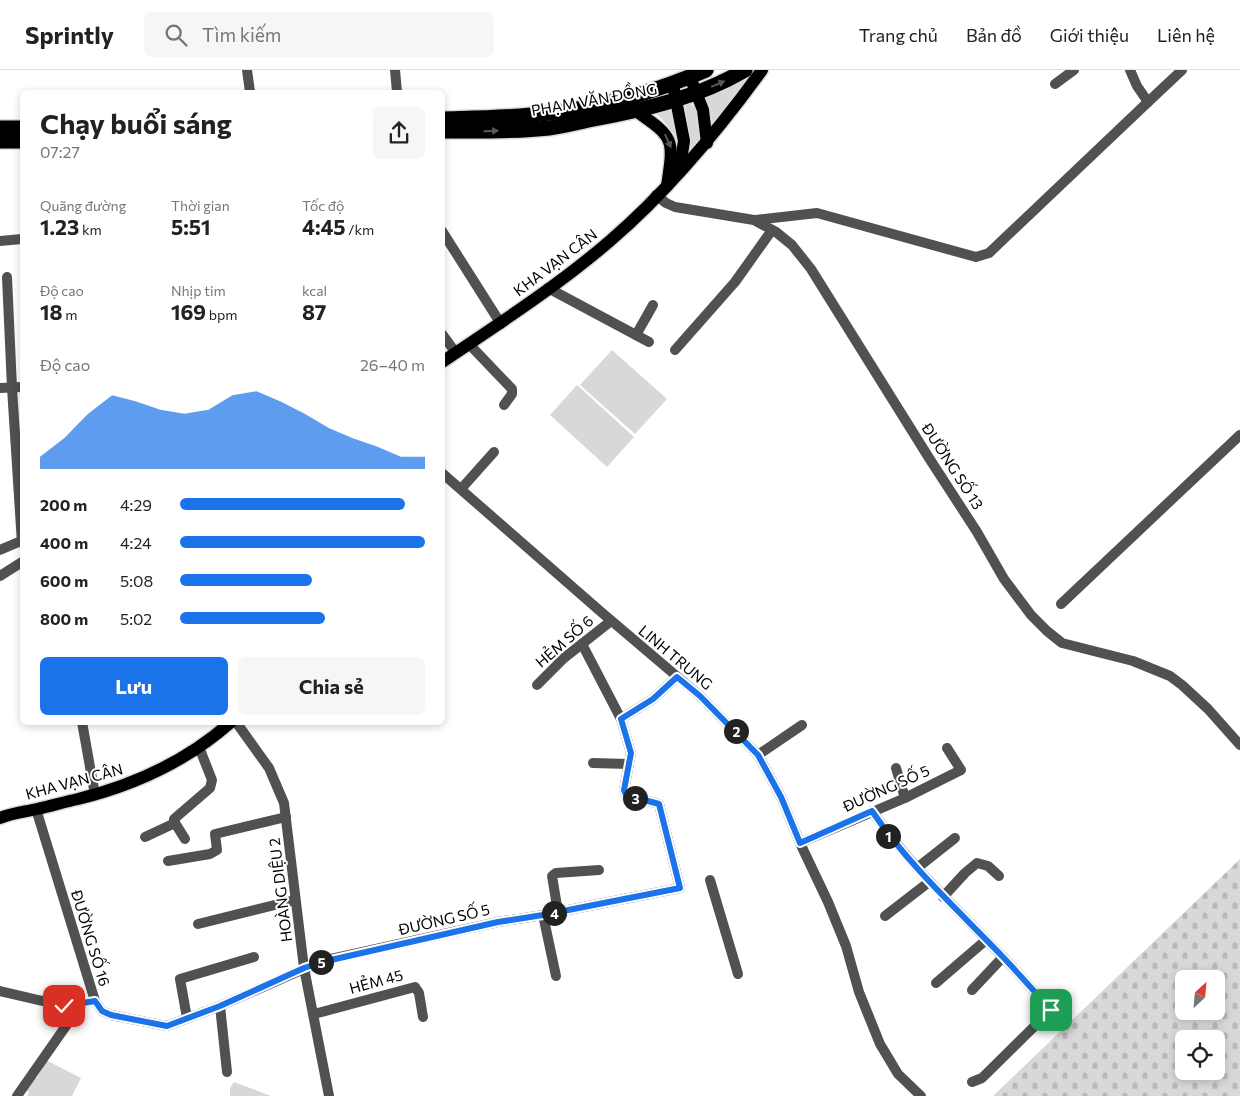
<!DOCTYPE html>
<html lang="vi">
<head>
<meta charset="utf-8">
<style>
	:root { --surface:#fff; --page:#f6f6f6; --text:#222; --muted:#767676; --line:#e0e0e0; --accent:#1a73e8 }
	body { margin:0; font-family:Commissioner,sans-serif; background:var(--page); color:var(--text); height:100vh; display:flex; flex-direction:column; font-size:19px; white-space:nowrap }
	* { box-sizing:border-box; margin:0 }
	p { font-size:16px; color:var(--muted) }
	.icon { flex:none; width:28px; height:28px; fill:none; stroke:currentColor; stroke-width:2; stroke-linecap:round; stroke-linejoin:round }
	.map { position:relative; flex:1; overflow:hidden }
	.drawer { position:absolute; left:20px; top:20px; width:425px; height:635px; display:flex; flex-direction:column; background:var(--surface); border-radius:8px; box-shadow:0 2px 8px #0003 }
	.drawer>* { flex:none }
	.needle { width:32px; rotate:26deg }
	.fabs { position:absolute; left:1175px; top:900px; display:grid; gap:10px }
	.fabs a { display:grid; place-items:center; width:50px; height:50px; border-radius:8px; background:var(--surface); box-shadow:0 2px 8px #0003; font-size:25px }
	.pin { position:absolute; display:grid; place-items:center; width:42px; height:42px; color:#fff; margin:-21px; border-radius:10px; box-shadow:0 2px 8px #0006 }
	.km { position:absolute; width:25px; height:25px; margin:-12px; border-radius:50%; background:#222; color:#fff; font-size:14px; line-height:25px; text-align:center }
	.round { display:grid; place-items:center; flex:none; width:52px; height:52px; border-radius:8px; background:var(--page) }
	.summary { display:flex; align-items:center; justify-content:space-between; height:85px; padding:0 20px }
	h1 { font-size:28px; font-weight:700; line-height:38px }
	.figures { display:grid; grid-template-columns:repeat(3,1fr); gap:8px; height:85px; padding:5px 20px }
	.figures div { display:grid; align-content:center }
	.figures b { font-size:21px; font-weight:700 }
	.figures small { font-size:14px; font-weight:400 }
	.figures p { font-size:14px }
	.chart { height:140px; padding:10px 20px }
	.chart p { display:flex; justify-content:space-between }
	.chart svg { width:100%; height:90px; margin-top:5px; fill:var(--accent); opacity:.7 }
	.action { display:flex; gap:10px; margin-top:auto; padding:10px 20px }
	.action a { flex:1; height:58px; border-radius:8px; background:var(--accent); color:#fff; font-size:20px; font-weight:700; line-height:58px; text-align:center }
	.action a+a { background:var(--page); color:var(--text) }
	ul { padding:0 20px; list-style:none; font-size:16px }
	li { display:grid; grid-template-columns:80px 60px 1fr; align-items:center; height:38px }
	li i { height:12px; border-radius:6px; background:var(--accent) }
	header { display:flex; align-items:center; gap:30px; box-sizing:border-box; height:70px; padding:0 25px; background:var(--surface); border-bottom:1px solid var(--line) }
	header strong { font-size:24px }
	nav { display:flex; gap:28px; margin-inline-start:auto; font-size:18px }
	.search { width:350px; height:45px; background:var(--page); display:flex; align-items:center; gap:12px; box-sizing:border-box; padding:0 18px; border-radius:8px; color:var(--muted); font-size:19px }
	.map>svg:first-child { display:block }
	.grass { fill:#d8d8d8 }
	.cemetery { fill:url(#cemetery-stones); fill-rule:evenodd }
	.lines { fill:none; stroke-linecap:round; stroke-linejoin:round }
	.major-casing { stroke:#dbdbdb; stroke-width:15 }
	.highway-casing { stroke:#dbdbdb; stroke-width:18 }
	.minor { stroke:#515151; stroke-width:10 }
	.major { stroke:#000; stroke-width:12 }
	.highway { stroke:#000; stroke-width:15 }
	.oneway { fill:#595959 }
	.route-casing { stroke:#fff; stroke-width:10 }
	.route { stroke:#1a73e8; stroke-width:6 }
	.labels { text-anchor:middle; dominant-baseline:central; stroke-width:4; stroke-linejoin:round; paint-order:stroke }
	.street-label { font-size:15px; fill:#000; stroke:#fff }
</style>
</head>
<body>
<header>
<strong>Sprintly</strong>
<div class="search"><svg class="icon" aria-label="search" viewBox="0 0 24 24"><circle cx="10" cy="10" r="6"/><path d="M15 15l6 6"/></svg>Tìm kiếm</div>
<nav><a>Trang chủ</a><a>Bản đồ</a><a>Giới thiệu</a><a>Liên hệ</a></nav>
</header>
<div class="map">
<svg width="1240" height="1026" viewBox="0 0 1240 1026">
	<defs>
		<pattern id="cemetery-stones" width="16" height="16" patternUnits="userSpaceOnUse" patternTransform="scale(1.25)"><rect width="16" height="16" fill="#d8d8d8"/><path d="M2 7V4a2 2 0 0 1 4 0v3zM10 15v-3a2 2 0 0 1 4 0v3z" fill="#b8b8b8"/></pattern>
	</defs>
	<rect width="100%" height="100%" fill="#fff"/>
	<!-- grass -->
	<g class="grass">
		<polygon points="753,0 713,55 709,37 701,26"/>
		<path d="M690,33C696,38 698,43 700,51C704,68 695,75 686,88L690,68L685,39L686,34Z"/>
		<path d="M674,36L678,67L675,80C673,63 669,54 656,44L658,40Z"/>
		<polygon points="612,280 667,329 635,364 580,315"/>
		<polygon points="577,315 634,367 607,397 550,345"/>
		<polygon points="46,990 81,1008 72,1026 27,1026 29,1022 24,1020 33,1006 37,1008"/>
		<polygon points="234,1012 271,1026 230,1026 230,1018"/>
	</g>
	<!-- cemetery -->
	<path class="cemetery" d="M1240,789V1026H993ZM1184,909H1216V941H1184ZM1184,969H1216V1001H1184Z"/>
	<g class="lines">
		<!-- major casing -->
		<g class="major-casing">
			<g id="major">
				<polyline points="690,7 703,40 707,73"/>
				<polyline points="674,20 684,71 679,103"/>
				<path d="M636,41C675,68 674,69 667,116"/>
				<path d="M442,292C500,253 559,215 611,170C669,120 717,62 762,0"/>
				<path d="M0,748C12,743 24,742 37,739C51,736 64,732 78,729C135,715 187,691 231,652"/>
			</g>
		</g>
		<!-- highway casing -->
		<g class="highway-casing">
			<g id="highway">
				<path d="M442,49C478,48 514,48 549,43C603,37 657,21 706,0"/>
				<polyline points="0,58 22,58"/>
				<path d="M442,61C478,61 514,62 549,58C564,56 579,52 594,49C647,39 699,27 745,0"/>
				<polyline points="0,71 22,71"/>
			</g>
		</g>
		<!-- minor -->
		<g class="minor">
			<polyline points="247,0 250,22"/>
			<polyline points="395,0 397,22"/>
			<polyline points="1055,14 1074,0"/>
			<polyline points="1148,32 1182,0"/>
			<polyline points="656,125 666,133 675,137 754,150 776,162 792,175 811,199 929,388 977,462 1004,509 1031,545 1047,561 1062,573 1133,591 1170,606 1182,615 1208,639 1240,675"/>
			<polyline points="755,150 817,143 976,187 989,183 1148,32 1137,16 1130,0"/>
			<polyline points="442,161 501,254"/>
			<polyline points="0,171 22,169"/>
			<polyline points="7,207 12,318 22,473"/>
			<polyline points="548,218 649,272"/>
			<polyline points="442,264 456,283"/>
			<polyline points="636,265 653,235"/>
			<polyline points="469,274 512,319 512,324 504,335"/>
			<polyline points="675,280 735,212 772,160"/>
			<polyline points="0,318 22,317"/>
			<polyline points="442,403 600,541 700,626 758,685 781,727 800,773 828,832 846,876 859,922 880,974 898,1004 921,1026"/>
			<polyline points="461,419 494,382"/>
			<polyline points="0,480 21,471"/>
			<polyline points="0,506 22,492"/>
			<polyline points="1061,534 1240,365"/>
			<polyline points="537,615 564,588 611,551"/>
			<polyline points="621,649 653,629 677,607"/>
			<polyline points="82,652 95,725"/>
			<polyline points="236,652 269,698 284,733 304,898 329,1026"/>
			<polyline points="758,685 802,655"/>
			<polyline points="593,693 629,694"/>
			<polyline points="896,698 905,728"/>
			<polyline points="36,739 95,931 102,941 111,945 167,956 220,936 322,891 498,852 543,845 680,818 659,734 626,725 624,720 631,683 621,649 582,574"/>
			<path d="M872,741C909,795 957,839 1002,886C1019,904 1035,922 1051,940L982,1008L972,1012"/>
			<polyline points="145,767 175,753"/>
			<polyline points="185,769 175,753 174,749 210,718 212,710 199,677"/>
			<polyline points="800,773 905,728 961,700 947,678"/>
			<polyline points="168,791 210,784 217,780 215,764 286,747"/>
			<polyline points="917,798 955,768"/>
			<polyline points="710,810 738,904"/>
			<polyline points="943,827 965,803 977,793 988,796 999,806"/>
			<polyline points="558,842 552,806 556,803 599,800"/>
			<polyline points="543,845 556,906"/>
			<polyline points="885,846 929,812"/>
			<polyline points="198,854 295,830"/>
			<polyline points="936,913 986,870"/>
			<polyline points="972,920 1003,887"/>
			<polyline points="0,921 64,936 84,933"/>
			<polyline points="220,936 227,1002"/>
			<polyline points="314,944 415,917 419,923 423,947"/>
			<polyline points="187,948 180,909 254,887"/>
			<polyline points="17,1026 82,933"/>
		</g>
		<!-- major -->
		<use href="#major" class="major"/>
		<!-- highway -->
		<use href="#highway" class="highway"/>
	</g>
	<!-- one-way arrows -->
	<defs><path id="oneway-solid" d="M-6-.8H1V-3.2L6.5 0L1 3.2V.8H-6Z" transform="scale(1.25)"/></defs>
	<g class="oneway">
		<use href="#oneway-solid" transform="translate(718 14) rotate(-23)"/>
		<use href="#oneway-solid" transform="translate(491 61) rotate(-1)"/>
		<use href="#oneway-solid" transform="translate(668 71) rotate(66)"/>
	</g>
	<g class="lines">
		<!-- route casing -->
		<g class="route-casing">
			<path id="route" d="M64,936L95,931L102,941L111,945L167,956L220,936L304,898L322,892L498,852L543,845L680,818L659,734L626,725L624,720L631,683L621,649L653,629L677,607L700,626L758,685L781,727L800,773L872,741C909,796 957,839 1002,886C1019,904 1035,922 1051,940"/>
		</g>
		<!-- route -->
		<use href="#route" class="route"/>
	</g>
	<g class="labels">
		<!-- street labels -->
		<g class="street-label">
			<text transform="translate(594 29) rotate(-10)">PHẠM VĂN ĐỒNG</text>
			<text transform="translate(555 192) rotate(-37)">KHA VẠN CÂN</text>
			<text transform="translate(953 396) rotate(57)">ĐƯỜNG SỐ 13</text>
			<text transform="translate(564 571) rotate(-41)">HẺM SỐ 6</text>
			<text transform="translate(676 587) rotate(40)">LINH TRUNG</text>
			<text transform="translate(74 711) rotate(-15)">KHA VẠN CÂN</text>
			<text transform="translate(886 718) rotate(-24)">ĐƯỜNG SỐ 5</text>
			<text transform="translate(280 820) rotate(-97)">HOÀNG DIỆU 2</text>
			<text transform="translate(444 849) rotate(-13)">ĐƯỜNG SỐ 5</text>
			<text transform="translate(91 868) rotate(73)">ĐƯỜNG SỐ 16</text>
			<text transform="translate(376 911) rotate(-15)">HẺM 45</text>
		</g>
	</g>
</svg>
<div class="fabs">
<a><svg class="needle" viewBox="-14 -14 28 28"><path d="M0-13l5 13h-10z" fill="#e53935"/><path d="M0 13l5-13h-10z" fill="#767676"/></svg></a>
<a><svg class="icon" aria-label="locate" viewBox="0 0 24 24"><circle cx="12" cy="12" r="6"/><path d="M12 2v4M12 18v4M2 12h4M18 12h4"/></svg></a>
</div>
<div class="pin" style="left:1051px;top:940px;background:#1e9e55"><svg class="icon" aria-label="arrive" viewBox="0 0 24 24"><path d="M6 21V4h12l-3 4 3 4H6"/></svg></div>
<div class="pin" style="left:64px;top:936px;background:#d93025"><svg class="icon" aria-label="check" viewBox="0 0 24 24"><path d="M5 12l5 5 9-10"/></svg></div>
<b class="km" style="left:888px;top:766px">1</b>
<b class="km" style="left:736px;top:661px">2</b>
<b class="km" style="left:635px;top:728px">3</b>
<b class="km" style="left:554px;top:843px">4</b>
<b class="km" style="left:321px;top:892px">5</b>
<section class="drawer">
<div class="summary"><div><h1>Chạy buổi sáng</h1><p>07:27</p></div><a class="round"><svg class="icon" aria-label="share" viewBox="0 0 24 24"><path d="M12 15V3M7 8l5-5 5 5M5 13v7h14v-7"/></svg></a></div>
<div class="figures">
<div><p>Quãng đường</p><b>1.23<small> km</small></b></div>
<div><p>Thời gian</p><b>5:51</b></div>
<div><p>Tốc độ</p><b>4:45<small> /km</small></b></div>
</div>
<div class="figures">
<div><p>Độ cao</p><b>18<small> m</small></b></div>
<div><p>Nhịp tim</p><b>169<small> bpm</small></b></div>
<div><p>kcal</p><b>87</b></div>
</div>
<div class="chart"><p><span>Độ cao</span>26–40 m</p>
<svg viewBox="0 0 160 44" preserveAspectRatio="none"><path d="M0 44V38L10 29L20 17L30 8L40 11L50 15L60 17L70 15L80 8L90 6L100 11L110 17L120 24L130 29L140 33L150 38L160 38V44z"/></svg>
</div>
<ul>
<li><b>200 m</b>4:29<i style="width:92%"></i></li>
<li><b>400 m</b>4:24<i style="width:100%"></i></li>
<li><b>600 m</b>5:08<i style="width:54%"></i></li>
<li><b>800 m</b>5:02<i style="width:59%"></i></li>
</ul>
<div class="action"><a>Lưu</a><a>Chia sẻ</a></div>
</section>
</div>
</body>
</html>
